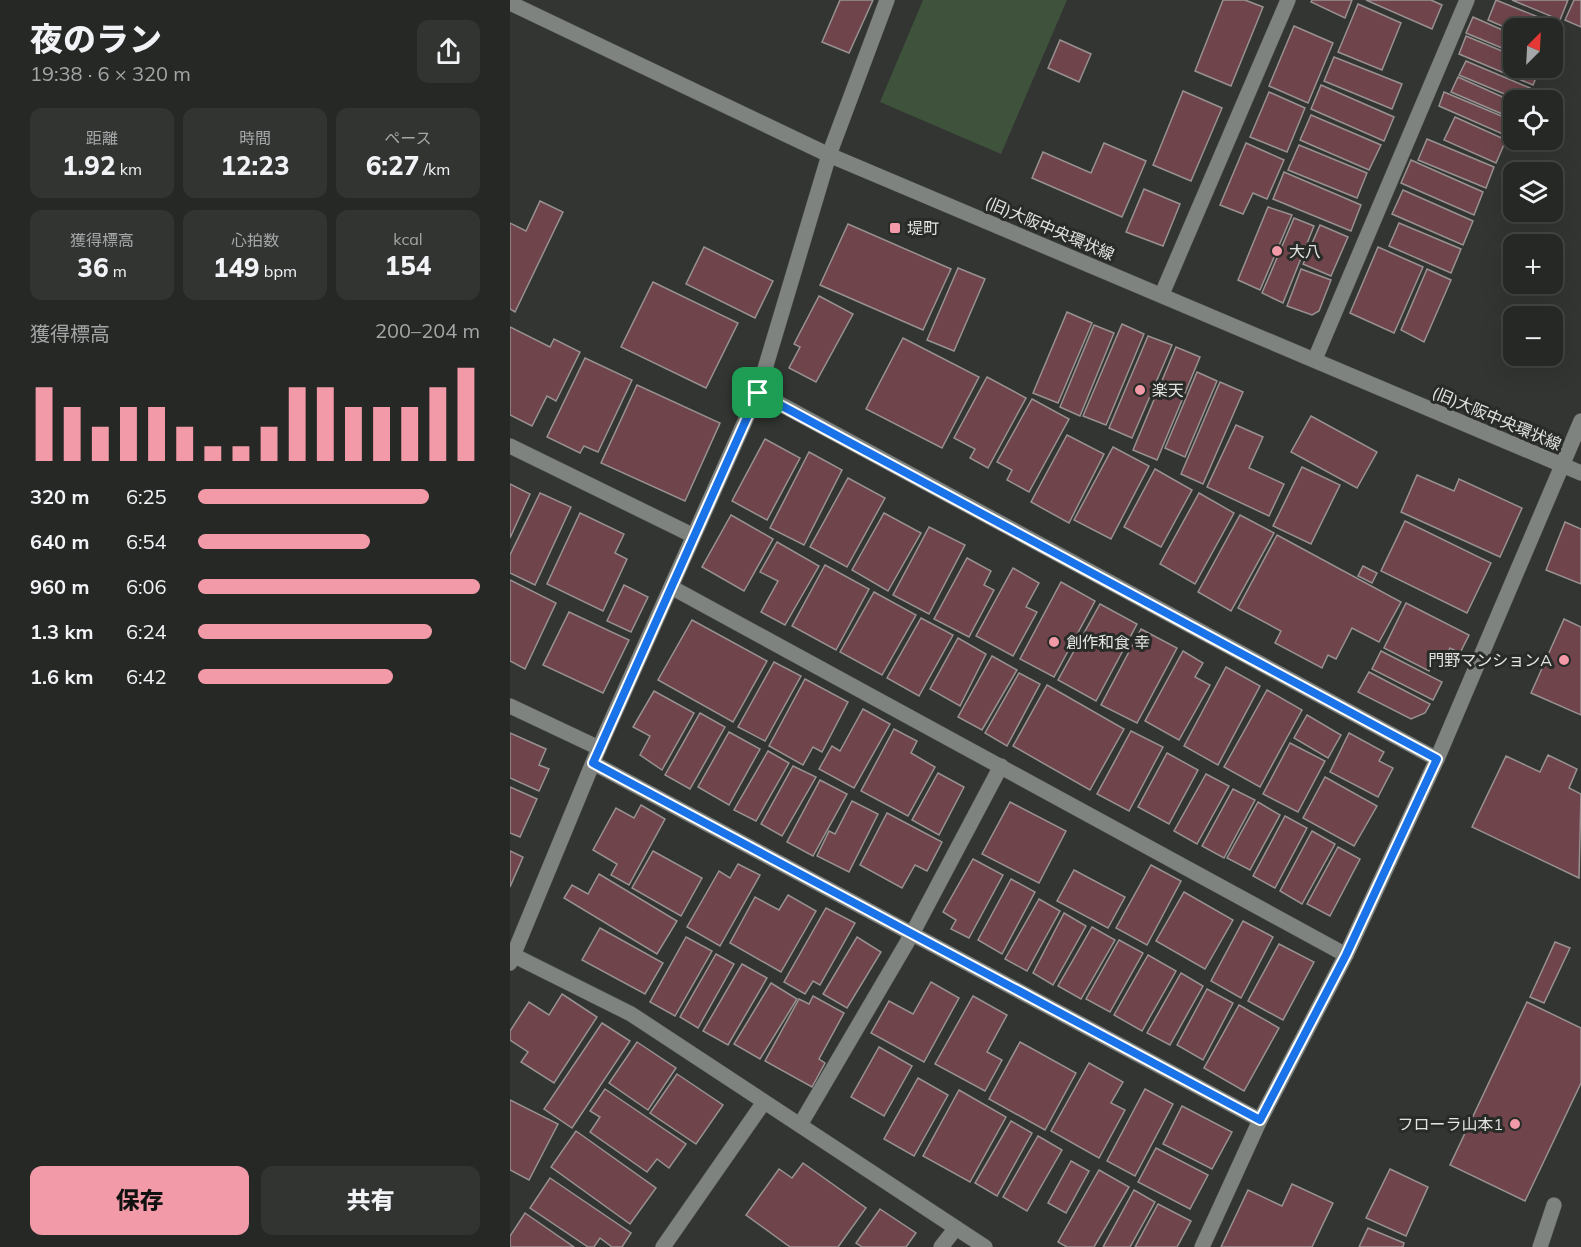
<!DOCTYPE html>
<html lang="ja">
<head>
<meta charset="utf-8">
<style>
	:root { --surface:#262825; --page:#323432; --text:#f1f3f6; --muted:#a4a6a7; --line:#424442; --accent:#f39aa8 }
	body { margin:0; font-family:Mulish,"Noto Sans JP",sans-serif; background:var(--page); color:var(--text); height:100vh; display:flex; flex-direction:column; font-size:22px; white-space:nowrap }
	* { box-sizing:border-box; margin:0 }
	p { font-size:20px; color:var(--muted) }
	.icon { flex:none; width:33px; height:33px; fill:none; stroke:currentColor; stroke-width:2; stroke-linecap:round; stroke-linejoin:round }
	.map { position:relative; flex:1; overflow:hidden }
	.sheet { display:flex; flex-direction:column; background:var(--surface); width:510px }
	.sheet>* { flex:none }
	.needle { width:39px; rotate:24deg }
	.fabs { position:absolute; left:993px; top:18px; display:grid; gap:12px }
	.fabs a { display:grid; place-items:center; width:60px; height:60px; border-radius:12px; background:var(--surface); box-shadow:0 6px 24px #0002,0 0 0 2px var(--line); font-size:30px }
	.pin { position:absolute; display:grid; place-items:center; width:51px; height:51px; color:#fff; margin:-26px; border-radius:12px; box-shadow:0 3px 9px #0006 }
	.round { display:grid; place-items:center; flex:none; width:63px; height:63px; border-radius:12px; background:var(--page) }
	.head { display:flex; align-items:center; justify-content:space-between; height:102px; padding:0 30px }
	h1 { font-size:33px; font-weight:800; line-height:45px }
	.stats { display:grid; grid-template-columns:repeat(3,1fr); gap:9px; height:102px; padding:6px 30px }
	.stats div { display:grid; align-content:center; border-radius:12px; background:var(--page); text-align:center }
	.stats b { font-size:26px; font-weight:800 }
	.stats small { font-size:16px; font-weight:400 }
	.stats p { font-size:16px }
	.chart { height:168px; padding:12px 30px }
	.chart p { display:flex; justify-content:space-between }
	.chart svg { width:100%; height:108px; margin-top:6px; stroke:var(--accent); stroke-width:6 }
	.cta { display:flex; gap:12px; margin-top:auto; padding:12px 30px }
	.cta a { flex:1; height:69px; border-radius:12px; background:var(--accent); color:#111; font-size:24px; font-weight:800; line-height:69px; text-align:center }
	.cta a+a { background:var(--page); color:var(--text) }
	ul { padding:0 30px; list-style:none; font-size:20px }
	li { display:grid; grid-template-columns:96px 72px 1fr; align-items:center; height:45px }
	li i { height:15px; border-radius:8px; background:var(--accent) }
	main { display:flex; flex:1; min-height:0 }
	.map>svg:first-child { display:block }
	.green { fill:#3f533c }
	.building { fill:#6f454b; stroke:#989192; stroke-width:1.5 }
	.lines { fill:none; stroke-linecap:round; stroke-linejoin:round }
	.minor-casing { stroke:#4e514d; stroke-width:16 }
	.minor { stroke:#7f837f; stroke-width:15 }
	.route-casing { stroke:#fff; stroke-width:12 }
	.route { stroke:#1a73e8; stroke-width:8 }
	.poi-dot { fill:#f39aa8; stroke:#282b28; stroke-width:2 }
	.labels { text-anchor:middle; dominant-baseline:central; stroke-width:6; stroke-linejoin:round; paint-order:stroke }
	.poi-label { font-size:16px; fill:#e2e4e1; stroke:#282b28; text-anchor:start }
	.street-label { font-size:16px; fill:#e2e4e1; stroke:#282b28 }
</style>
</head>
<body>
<main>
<section class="sheet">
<div class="head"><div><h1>夜のラン</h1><p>19:38 · 6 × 320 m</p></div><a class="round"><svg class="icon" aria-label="share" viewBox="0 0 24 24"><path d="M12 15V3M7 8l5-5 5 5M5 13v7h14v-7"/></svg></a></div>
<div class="stats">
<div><p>距離</p><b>1.92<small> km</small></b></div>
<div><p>時間</p><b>12:23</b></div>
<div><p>ペース</p><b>6:27<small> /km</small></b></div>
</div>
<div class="stats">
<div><p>獲得標高</p><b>36<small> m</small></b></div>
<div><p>心拍数</p><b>149<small> bpm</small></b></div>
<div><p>kcal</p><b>154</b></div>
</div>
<div class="chart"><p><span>獲得標高</span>200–204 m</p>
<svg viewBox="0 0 160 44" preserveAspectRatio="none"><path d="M5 44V14M15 44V22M25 44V30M35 44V22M45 44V22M55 44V30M65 44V38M75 44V38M85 44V30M95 44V14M105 44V14M115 44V22M125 44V22M135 44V22M145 44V14M155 44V6"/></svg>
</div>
<ul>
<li><b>320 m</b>6:25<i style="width:82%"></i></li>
<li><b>640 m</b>6:54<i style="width:61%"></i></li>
<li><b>960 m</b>6:06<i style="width:100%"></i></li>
<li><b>1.3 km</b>6:24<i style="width:83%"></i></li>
<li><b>1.6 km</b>6:42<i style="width:69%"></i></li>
</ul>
<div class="cta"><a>保存</a><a>共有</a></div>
</section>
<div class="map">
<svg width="1071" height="1247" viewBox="0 0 1071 1247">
	<rect width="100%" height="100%" fill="#323531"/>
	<!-- green -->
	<polygon class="green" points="413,0 557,0 491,154 370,102"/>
	<!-- building -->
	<g class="building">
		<polygon points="330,0 363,0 339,53 312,42"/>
		<polygon points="713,0 735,0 753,7 721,86 685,71"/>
		<polygon points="802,0 842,0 835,18 801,2"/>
		<polygon points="856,0 921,0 932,5 922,29"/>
		<polygon points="986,0 1048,25 1042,39 1042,28 1004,28 1004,31 978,20"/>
		<polygon points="1002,0 1058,0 1050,20"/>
		<polygon points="1064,0 1071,0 1071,27 1055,20"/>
		<polygon points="848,4 891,23 872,70 828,52"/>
		<polygon points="963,17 1004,35 1004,53 956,33"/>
		<polygon points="784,26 823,43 798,103 759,86"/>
		<polygon points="956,36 1004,56 1004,68 1030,68 1023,85 949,54"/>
		<polygon points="550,40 581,54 569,82 538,68"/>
		<polygon points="824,57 892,84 882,109 814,81"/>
		<polygon points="956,61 1020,88 1015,100 1009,100 949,75"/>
		<polygon points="948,77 1004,102 1004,119 941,92"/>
		<polygon points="811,85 884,117 874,141 801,109"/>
		<polygon points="673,91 712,108 681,181 643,165"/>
		<polygon points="759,92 795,108 777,152 740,137"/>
		<polygon points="934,92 1001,120 995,135 929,106"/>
		<polygon points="801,115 871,145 859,170 790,140"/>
		<polygon points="945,117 996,140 986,163 934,140"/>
		<polygon points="917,139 984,167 976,188 908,160"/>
		<polygon points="594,143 636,161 612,217 522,178 533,152 581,173"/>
		<polygon points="736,143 774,160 757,199 743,193 733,214 710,205"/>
		<polygon points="789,145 857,173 847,198 778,170"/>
		<polygon points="901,160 973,192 964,215 891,183"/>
		<polygon points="774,172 851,205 841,231 763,199"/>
		<polygon points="634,189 670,204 653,246 616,232"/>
		<polygon points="893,190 963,221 953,245 882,214"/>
		<polygon points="30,201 53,212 5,312 0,309 0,223 16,231"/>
		<polygon points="758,207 782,215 750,290 728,280"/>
		<polygon points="784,218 804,226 773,303 752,293"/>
		<polygon points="889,223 951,249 941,273 879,246"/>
		<polygon points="338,224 441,269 413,330 310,285"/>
		<polygon points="810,225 838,237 821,276 793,264"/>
		<polygon points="194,247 263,281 245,318 176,284"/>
		<polygon points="868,247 913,267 884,333 840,313"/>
		<polygon points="448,268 475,279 444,351 417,340"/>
		<polygon points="791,269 821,280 809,311 802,315 777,306"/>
		<polygon points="917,269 941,280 914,342 891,330"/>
		<polygon points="143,282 228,323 196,388 111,347"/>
		<polygon points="309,296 343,314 306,382 279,368 290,347 284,344"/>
		<polygon points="557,312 582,323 548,403 523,393"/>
		<polygon points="612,324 634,334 596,425 573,416"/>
		<polygon points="584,325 604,333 570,416 550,407"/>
		<polygon points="0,327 40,347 44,339 70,352 46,401 37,396 22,426 0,415"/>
		<polygon points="638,336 662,345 622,438 599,428"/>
		<polygon points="393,338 469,377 432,448 356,409"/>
		<polygon points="666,347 690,357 647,460 623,450"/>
		<polygon points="75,358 122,380 88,452 74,446 70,453 37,437"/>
		<polygon points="687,372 707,381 675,457 655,448"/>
		<polygon points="477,377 516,398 478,468 460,458 465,449 444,438"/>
		<polygon points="710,382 733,392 693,484 671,474"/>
		<polygon points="127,385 210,423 175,501 91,463"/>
		<polygon points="522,399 559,419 519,492 497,480 502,470 487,462"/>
		<polygon points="801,416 867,452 847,488 781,452"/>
		<polygon points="726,425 753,437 739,468 774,484 759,516 697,487"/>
		<polygon points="557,435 594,454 559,523 521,502"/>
		<polygon points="255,439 290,458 257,520 222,501"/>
		<polygon points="603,447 639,466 601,539 564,520"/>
		<polygon points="299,452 332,470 294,545 260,528"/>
		<polygon points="792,467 830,485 801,544 763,526"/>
		<polygon points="645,469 682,490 651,547 614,527"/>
		<polygon points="907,475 944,491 949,479 1012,508 990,557 891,512"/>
		<polygon points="338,478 375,498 337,567 300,547"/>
		<polygon points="0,484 20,494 0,538"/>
		<polygon points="30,493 61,507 25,585 0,573 0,555"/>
		<polygon points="689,493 724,513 685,584 650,564"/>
		<polygon points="70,513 114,534 105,553 117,559 93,611 37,584"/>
		<polygon points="374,513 411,533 378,591 342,570"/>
		<polygon points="221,515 263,539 234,591 192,567"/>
		<polygon points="730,515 764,533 721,611 688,592"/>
		<polygon points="895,521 981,563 957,613 871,571"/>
		<polygon points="1055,522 1071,529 1071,584 1036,570"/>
		<polygon points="419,527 455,545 419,614 383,595"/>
		<polygon points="767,535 891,602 869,642 842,628 826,659 818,655 812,668 765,643 771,631 728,608"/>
		<polygon points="267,542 309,566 275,625 251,612 268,581 250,572"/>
		<polygon points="457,558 481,571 474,585 484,590 459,637 424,619"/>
		<polygon points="315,565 359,589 326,650 282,626"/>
		<polygon points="853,566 867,573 862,583 848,576"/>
		<polygon points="503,568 529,583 516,607 527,612 503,656 466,636"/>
		<polygon points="0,580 46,603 15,669 0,661"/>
		<polygon points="551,582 585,601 544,677 510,659"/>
		<polygon points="114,585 138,597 121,632 97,621"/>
		<polygon points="364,592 406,615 372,675 330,652"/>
		<polygon points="896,603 959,635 950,653 940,648 933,662 925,658 919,671 874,648"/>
		<polygon points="590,604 627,624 586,701 548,680"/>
		<polygon points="59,612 119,640 93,693 33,665"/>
		<polygon points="411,618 443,635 409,696 377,678"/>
		<polygon points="1054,619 1071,627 1071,715 1021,693"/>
		<polygon points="182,620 257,661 223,722 148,680"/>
		<polygon points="631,629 667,648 627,723 591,705"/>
		<polygon points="448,638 476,654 450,706 420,689"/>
		<polygon points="673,651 693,663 685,677 700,685 669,740 635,721"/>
		<polygon points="871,651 932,682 923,700 862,669"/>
		<polygon points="482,656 507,670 472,730 448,717"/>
		<polygon points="264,662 291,676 255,741 228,727"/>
		<polygon points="716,667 750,686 708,765 674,746"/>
		<polygon points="859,672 920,704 915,713 901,719 848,692"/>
		<polygon points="509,673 530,684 497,746 475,733"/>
		<polygon points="295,679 338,702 312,752 303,747 293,765 259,746"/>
		<polygon points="537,685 614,729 580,790 503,746"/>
		<polygon points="757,690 792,710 750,787 714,767"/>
		<polygon points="144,691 184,713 152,770 130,755 140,736 123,727"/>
		<polygon points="353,709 380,724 344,788 309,769 322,746 330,751"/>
		<polygon points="190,713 215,727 180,789 155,775"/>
		<polygon points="797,715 831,735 818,758 784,738"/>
		<polygon points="384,729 407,741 401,753 425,767 398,816 351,791"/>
		<polygon points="621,731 653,747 619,811 587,794"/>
		<polygon points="219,732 250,749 219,805 188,787"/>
		<polygon points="0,733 36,749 29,765 39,769 29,791 0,778"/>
		<polygon points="839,733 874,752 869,761 883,768 868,797 820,772"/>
		<polygon points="780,743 815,761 788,812 753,794"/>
		<polygon points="258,751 279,763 246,821 224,810"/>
		<polygon points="657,753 688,770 659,824 628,807"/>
		<polygon points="1038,755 1067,769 1059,788 1071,794 1069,878 962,827 996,756 1030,772"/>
		<polygon points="283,766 306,777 272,836 251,824"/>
		<polygon points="428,773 454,787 429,835 402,820"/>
		<polygon points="696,774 719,786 687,844 664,831"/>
		<polygon points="815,777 867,806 844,846 793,818"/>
		<polygon points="310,780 337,794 303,856 277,842"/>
		<polygon points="0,787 27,799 10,837 0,833"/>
		<polygon points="723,789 745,800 714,858 692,846"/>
		<polygon points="342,801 368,814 339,872 307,856 319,831 325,834"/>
		<polygon points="500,802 556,831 529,883 472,854"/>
		<polygon points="748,802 770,815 740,870 717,858"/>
		<polygon points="131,805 155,819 119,885 101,875 107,864 83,850 106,808 124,818"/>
		<polygon points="377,813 432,842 417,871 405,865 392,888 350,865"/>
		<polygon points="775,816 797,828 765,888 743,876"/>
		<polygon points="802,831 825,844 792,904 770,891"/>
		<polygon points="828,847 850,859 820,916 797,904"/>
		<polygon points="0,851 13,857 0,887"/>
		<polygon points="143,851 192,878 171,916 122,888"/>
		<polygon points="463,859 493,875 459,938 441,929 446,920 433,912"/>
		<polygon points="228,864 250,875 210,946 177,927 209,871 220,878"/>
		<polygon points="641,865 671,881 637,945 606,928"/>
		<polygon points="564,870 615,897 598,928 547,901"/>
		<polygon points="89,874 167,921 147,954 54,898 62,885 78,894"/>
		<polygon points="501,879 525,892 492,954 468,940"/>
		<polygon points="674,892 723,920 695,969 646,941"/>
		<polygon points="278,895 306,911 271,972 220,943 245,897 269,910"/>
		<polygon points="529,899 550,911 517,971 495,959"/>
		<polygon points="316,908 345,923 310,985 303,981 295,994 274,982"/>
		<polygon points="554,913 576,926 543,985 523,973"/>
		<polygon points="733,921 763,937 731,998 701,981"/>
		<polygon points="582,927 605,940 571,999 548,986"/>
		<polygon points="90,928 153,963 135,994 72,960"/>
		<polygon points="176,937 202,951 165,1016 140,1002"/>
		<polygon points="347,937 371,952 337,1008 313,994"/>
		<polygon points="609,940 633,953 600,1012 576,999"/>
		<polygon points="1045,942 1060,948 1034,1003 1020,997"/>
		<polygon points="769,944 804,962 773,1020 738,1001"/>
		<polygon points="206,954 224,964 188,1028 170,1017"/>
		<polygon points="638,955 666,971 632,1031 604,1015"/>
		<polygon points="232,964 257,978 218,1045 193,1031"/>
		<polygon points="671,973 693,986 660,1045 637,1033"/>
		<polygon points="421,982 449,998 414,1062 361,1033 379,1001 403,1014"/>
		<polygon points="261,983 287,999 250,1059 224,1044"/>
		<polygon points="697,989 723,1003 693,1060 667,1045"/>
		<polygon points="52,994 87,1017 44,1083 11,1062 18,1052 0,1040 0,1031 19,1002 39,1015"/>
		<polygon points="303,996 334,1013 309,1059 315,1063 302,1087 255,1061 289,999 299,1004"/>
		<polygon points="463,996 497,1015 477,1052 492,1060 475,1091 425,1064"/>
		<polygon points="1017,1002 1071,1028 1071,1083 1015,1201 940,1165"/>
		<polygon points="729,1005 769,1028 734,1091 694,1068"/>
		<polygon points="92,1023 120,1041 62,1128 34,1109"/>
		<polygon points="127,1042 166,1068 138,1110 99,1083"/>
		<polygon points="510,1042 566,1073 535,1130 479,1099"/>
		<polygon points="369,1047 402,1066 374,1116 341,1097"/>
		<polygon points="579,1063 613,1082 601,1103 615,1110 589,1158 541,1131"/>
		<polygon points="167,1074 213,1105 186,1144 140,1113"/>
		<polygon points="408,1078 438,1095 404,1156 374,1139"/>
		<polygon points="95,1089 176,1144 159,1168 147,1159 137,1172 80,1132 90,1117 80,1111"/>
		<polygon points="635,1089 663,1104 625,1176 597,1161"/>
		<polygon points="449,1090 496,1117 460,1182 413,1156"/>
		<polygon points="0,1100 48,1124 19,1180 0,1170"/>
		<polygon points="672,1106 722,1132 702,1169 653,1144"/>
		<polygon points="501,1121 522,1133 487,1196 465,1183"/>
		<polygon points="66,1131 146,1188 120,1224 41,1167"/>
		<polygon points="528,1136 552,1150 517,1211 493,1197"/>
		<polygon points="646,1148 698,1175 680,1209 628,1182"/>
		<polygon points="561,1161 579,1171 556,1213 538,1203"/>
		<polygon points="293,1163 356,1208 328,1247 280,1247 236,1215 269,1169 282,1178"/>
		<polygon points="880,1169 918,1187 896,1236 856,1218"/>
		<polygon points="589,1170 619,1187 584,1247 557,1247 548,1242"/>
		<polygon points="40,1178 121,1233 112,1247 102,1247 90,1238 84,1247 78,1247 20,1208"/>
		<polygon points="782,1184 823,1203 802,1247 711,1247 738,1190 772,1206"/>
		<polygon points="624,1190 645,1202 620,1247 593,1247"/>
		<polygon points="648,1204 681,1221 667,1247 625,1247"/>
		<polygon points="370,1209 406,1233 396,1247 352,1247 346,1243"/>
		<polygon points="15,1213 64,1247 0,1247 0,1236"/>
		<polygon points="858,1228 894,1243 893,1247 849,1247"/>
	</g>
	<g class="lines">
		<!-- minor casing -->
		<g class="minor-casing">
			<g id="minor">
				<polyline points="0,3 319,155 1071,473"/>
				<polyline points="652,294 778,0"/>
				<polyline points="805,359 957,0"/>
				<polyline points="248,392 927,759"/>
				<polyline points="0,446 182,535"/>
				<polyline points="161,587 836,955"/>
				<polyline points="0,706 89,748"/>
				<polyline points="83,763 750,1120"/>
				<polyline points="3,955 121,1014 475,1247"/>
				<polyline points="0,963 89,748 248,392 319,155 377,0"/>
				<polyline points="290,1125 402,934 491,766"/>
				<polyline points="153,1247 254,1102"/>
				<polyline points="431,1247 446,1228"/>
				<polyline points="692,1247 750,1120 836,955 927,759 1071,421"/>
				<polyline points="1030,1247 1044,1205"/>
			</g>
		</g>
		<!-- minor -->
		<use href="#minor" class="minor"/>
	</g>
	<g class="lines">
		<!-- route casing -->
		<g class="route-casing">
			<polygon id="route" points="248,393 927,759 836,955 750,1120 83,763"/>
		</g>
		<!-- route -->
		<use href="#route" class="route"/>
	</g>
	<!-- markers -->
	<g class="poi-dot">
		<rect x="379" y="222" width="12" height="12" rx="3"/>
		<circle cx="767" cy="251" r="6"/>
		<circle cx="630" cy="390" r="6"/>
		<circle cx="544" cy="642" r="6"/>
		<circle cx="1054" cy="660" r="6"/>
		<circle cx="1005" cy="1124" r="6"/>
	</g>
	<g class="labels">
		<!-- poi labels -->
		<g class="poi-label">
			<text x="397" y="228">堤町</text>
			<text x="779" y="251">大八</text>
			<text x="642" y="390">楽天</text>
			<text x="556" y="642">創作和食 幸</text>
			<text x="1042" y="660" text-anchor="end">門野マンションA</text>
			<text x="993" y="1124" text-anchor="end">フローラ山本1</text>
		</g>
		<!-- street labels -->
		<g class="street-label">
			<text transform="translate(540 228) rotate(23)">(旧)大阪中央環状線</text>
			<text transform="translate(987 418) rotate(23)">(旧)大阪中央環状線</text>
		</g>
	</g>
</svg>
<div class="fabs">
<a><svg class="needle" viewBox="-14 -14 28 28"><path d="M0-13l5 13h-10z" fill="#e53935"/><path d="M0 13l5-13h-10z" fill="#a4a6a7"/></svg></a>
<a><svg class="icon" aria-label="locate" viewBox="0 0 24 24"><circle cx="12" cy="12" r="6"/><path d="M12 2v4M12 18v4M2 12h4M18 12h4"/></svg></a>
<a><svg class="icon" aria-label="layers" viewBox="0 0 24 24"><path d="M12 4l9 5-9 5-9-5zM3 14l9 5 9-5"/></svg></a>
<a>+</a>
<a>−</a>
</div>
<div class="pin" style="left:248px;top:393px;background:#1e9e55"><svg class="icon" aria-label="arrive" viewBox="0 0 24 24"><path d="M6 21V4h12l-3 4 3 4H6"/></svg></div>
</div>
</main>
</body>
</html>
